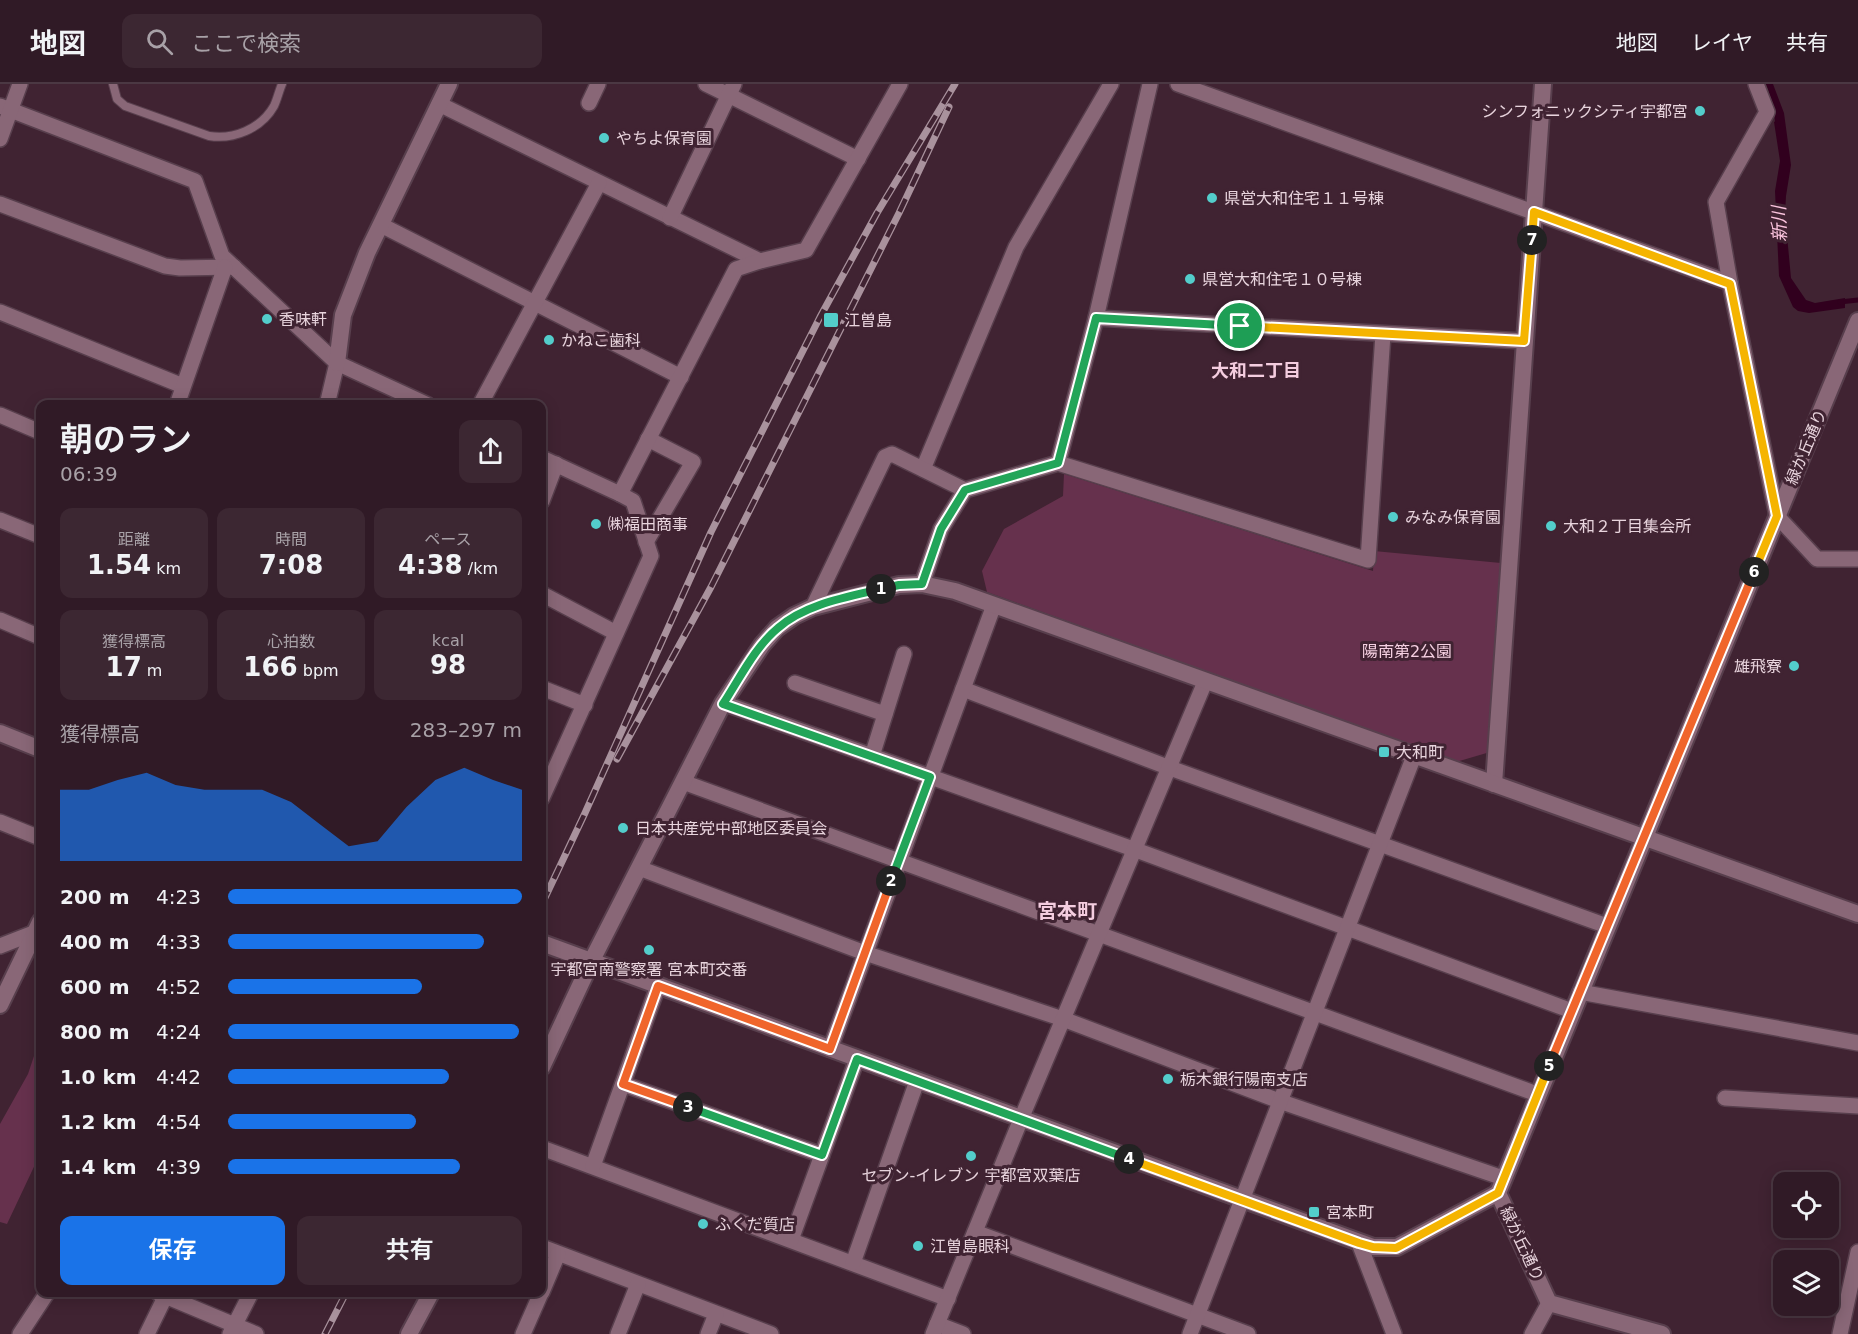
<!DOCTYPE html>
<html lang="ja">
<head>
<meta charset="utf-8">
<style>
	:root { --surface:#301a26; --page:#3c2732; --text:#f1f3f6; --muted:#a8a1a7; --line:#4b3843; --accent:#1a73e8 }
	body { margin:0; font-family:"DejaVu Sans","Noto Sans JP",sans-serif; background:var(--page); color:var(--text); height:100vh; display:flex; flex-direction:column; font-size:22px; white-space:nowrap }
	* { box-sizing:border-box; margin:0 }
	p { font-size:20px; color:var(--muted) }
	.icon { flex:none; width:33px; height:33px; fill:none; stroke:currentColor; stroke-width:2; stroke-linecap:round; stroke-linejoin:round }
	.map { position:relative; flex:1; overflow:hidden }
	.drawer { position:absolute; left:36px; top:316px; width:510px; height:897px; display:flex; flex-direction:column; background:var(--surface); border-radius:12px; box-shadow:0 3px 15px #0003,0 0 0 2px var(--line) }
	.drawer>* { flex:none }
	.buttons { position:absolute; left:1773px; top:1088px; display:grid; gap:12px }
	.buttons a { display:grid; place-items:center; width:66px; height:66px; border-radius:12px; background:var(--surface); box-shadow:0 3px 15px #0003,0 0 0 2px var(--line); font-size:30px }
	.pin { position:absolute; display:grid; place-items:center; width:51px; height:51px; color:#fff; margin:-26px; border:3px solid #fff; border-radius:50%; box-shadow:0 2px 6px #0007 }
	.km { position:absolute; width:30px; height:30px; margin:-15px; border-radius:50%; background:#222; color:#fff; font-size:16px; line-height:30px; text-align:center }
	.round { display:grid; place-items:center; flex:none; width:63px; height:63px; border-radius:12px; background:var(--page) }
	.overview { display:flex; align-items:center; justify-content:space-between; height:102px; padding:0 24px }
	h1 { font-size:33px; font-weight:600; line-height:45px }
	.figures { display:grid; grid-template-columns:repeat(3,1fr); gap:9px; height:102px; padding:6px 24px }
	.figures div { display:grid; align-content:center; border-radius:12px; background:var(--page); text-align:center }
	.figures b { font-size:26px; font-weight:600 }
	.figures small { font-size:16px; font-weight:400 }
	.figures p { font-size:16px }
	.chart { height:168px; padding:12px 24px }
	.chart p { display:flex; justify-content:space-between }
	.chart svg { width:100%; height:108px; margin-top:6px; fill:var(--accent); opacity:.7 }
	.cta { display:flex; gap:12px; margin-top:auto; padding:12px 24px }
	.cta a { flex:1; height:69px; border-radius:12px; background:var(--accent); color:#fff; font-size:24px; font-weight:600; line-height:69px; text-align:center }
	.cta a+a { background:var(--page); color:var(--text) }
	ul { padding:0 24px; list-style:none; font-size:20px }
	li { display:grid; grid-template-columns:96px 72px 1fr; align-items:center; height:45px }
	li i { height:15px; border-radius:8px; background:var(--accent) }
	header { display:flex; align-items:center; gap:36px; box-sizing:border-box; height:84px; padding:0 30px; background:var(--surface); border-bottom:2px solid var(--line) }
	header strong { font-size:28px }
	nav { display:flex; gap:33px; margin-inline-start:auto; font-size:21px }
	.search { width:420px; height:54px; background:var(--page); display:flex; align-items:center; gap:15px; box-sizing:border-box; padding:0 21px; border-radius:12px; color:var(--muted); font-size:22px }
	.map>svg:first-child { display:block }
	.green { fill:#66314d }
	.water { fill:#31001e }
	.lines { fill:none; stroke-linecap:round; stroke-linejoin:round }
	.stream { stroke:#31001e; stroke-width:5 }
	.service-casing { stroke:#583f4d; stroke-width:10 }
	.minor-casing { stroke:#583f4d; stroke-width:18 }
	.tertiary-casing { stroke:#583f4d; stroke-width:20 }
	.service { stroke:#896777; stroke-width:8 }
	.minor { stroke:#896777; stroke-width:15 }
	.tertiary { stroke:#896777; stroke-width:16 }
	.rail-casing { stroke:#a9929d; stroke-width:7 }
	.rail { stroke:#402332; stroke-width:4.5; stroke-dasharray:14; stroke-linecap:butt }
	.split-1-casing { stroke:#fff; stroke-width:12 }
	.split-2-casing { stroke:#fff; stroke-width:12 }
	.split-3-casing { stroke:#fff; stroke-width:12 }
	.split-4-casing { stroke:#fff; stroke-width:12 }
	.split-5-casing { stroke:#fff; stroke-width:12 }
	.split-6-casing { stroke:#fff; stroke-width:12 }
	.split-7-casing { stroke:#fff; stroke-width:12 }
	.split-8-casing { stroke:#fff; stroke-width:12 }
	.split-1 { stroke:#22a559; stroke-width:8 }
	.split-2 { stroke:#22a559; stroke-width:8 }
	.split-3 { stroke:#f0652b; stroke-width:8 }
	.split-4 { stroke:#22a559; stroke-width:8 }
	.split-5 { stroke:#f5b400; stroke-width:8 }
	.split-6 { stroke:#f0652b; stroke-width:8 }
	.split-7 { stroke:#f5b400; stroke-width:8 }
	.split-8 { stroke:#f5b400; stroke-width:8 }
	.poi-dot { fill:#53cdcb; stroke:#402332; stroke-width:2 }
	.labels { text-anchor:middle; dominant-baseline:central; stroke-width:6; stroke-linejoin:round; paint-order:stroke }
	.poi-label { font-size:16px; fill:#e8d4dd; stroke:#402332; text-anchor:start }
	.street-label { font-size:16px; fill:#e8d4dd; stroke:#402332 }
	.park-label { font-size:16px; fill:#f5d0e1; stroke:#402332 }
	.water-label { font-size:18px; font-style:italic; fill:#fbc4de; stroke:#402332 }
	.neighbourhood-label { font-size:18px; font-weight:bold; fill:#f4cddf; stroke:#402332 }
	.quarter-label { font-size:20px; font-weight:bold; fill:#f4cddf; stroke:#402332 }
</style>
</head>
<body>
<header>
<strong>地図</strong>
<div class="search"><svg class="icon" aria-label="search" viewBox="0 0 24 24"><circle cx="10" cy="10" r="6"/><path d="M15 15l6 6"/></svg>ここで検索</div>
<nav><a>地図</a><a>レイヤ</a><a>共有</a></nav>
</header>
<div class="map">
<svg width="1858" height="1250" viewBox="0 0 1858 1250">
	<rect width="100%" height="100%" fill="#402332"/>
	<!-- green -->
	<g class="green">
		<polygon points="1064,390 1373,487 1374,467 1501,479 1490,668 1456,678 987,508 982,487 1004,445 1063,412"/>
		<polygon points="40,963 40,1070 7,1140 0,1138 0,1040 28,990 34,972"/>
	</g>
	<!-- water -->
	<polygon class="water" points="1766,0 1773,0 1784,29 1791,81 1786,112 1785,130 1791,194 1806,216 1815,219 1845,214 1845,224 1809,229 1798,227 1793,223 1779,192 1775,107 1780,77 1774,38 1779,35 1777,23"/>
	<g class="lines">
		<!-- stream -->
		<g class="stream">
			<polyline points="1769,0 1776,23 1778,42"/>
			<polyline points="1840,218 1858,216"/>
		</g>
		<!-- service casing -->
		<g class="service-casing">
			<path id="service" d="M113,0L117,15L125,22L209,52C233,56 261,45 274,22C277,16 279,7 282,0"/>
		</g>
		<!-- minor casing -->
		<g class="minor-casing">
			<g id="minor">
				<polyline points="706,0 858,75"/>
				<polyline points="1178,0 1730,199"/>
				<polyline points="1756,0 1767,28 1716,118 1730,199 1777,432 1817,475 1858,475"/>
				<polyline points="589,19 598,0"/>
				<polyline points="439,20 760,177"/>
				<polyline points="0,22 195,97 222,172 337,279 428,321"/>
				<polyline points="0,55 20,0"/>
				<polyline points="0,120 165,182 180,184 234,183"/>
				<polyline points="670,134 734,0"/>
				<polyline points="381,141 681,293"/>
				<polyline points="0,228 183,302"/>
				<polyline points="1096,234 1524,257"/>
				<polyline points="177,321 225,183"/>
				<polyline points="327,321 337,279"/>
				<polyline points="480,321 599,99"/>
				<polyline points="0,331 40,348"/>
				<polyline points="542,374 620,410"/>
				<polyline points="1058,379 1096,234 1150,0"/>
				<polyline points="923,385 1016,163 1111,0"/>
				<polyline points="542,417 556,380"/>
				<polyline points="0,436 40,452"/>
				<polyline points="646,458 693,378 648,355"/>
				<polyline points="922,500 941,445 965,406 1058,379 1368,476 1383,250"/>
				<polyline points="542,510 616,549"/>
				<polyline points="813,523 885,373 892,370 965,406"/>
				<polyline points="0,536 40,553"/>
				<polyline points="795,599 885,630"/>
				<polyline points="542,604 585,621"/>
				<polyline points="963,605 1170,684 1607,842"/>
				<polyline points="723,619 1136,766 1572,927"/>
				<polyline points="872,672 904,570"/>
				<polyline points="683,698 1537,1010"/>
				<polyline points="542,714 651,472 633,417 620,410 736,185 760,177 806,166 900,0"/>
				<polyline points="0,738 40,754"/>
				<polyline points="639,784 865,869 1063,935 1282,1018 1503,1094"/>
				<polyline points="0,862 36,848"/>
				<polyline points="1580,908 1858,959"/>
				<polyline points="830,965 994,521"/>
				<polyline points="623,1000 822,1071"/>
				<polyline points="1725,1014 1858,1022"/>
				<polyline points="542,1064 948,1215"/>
				<polyline points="593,1082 658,902"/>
				<polyline points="975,1148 1248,1250"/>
				<polyline points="791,1156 857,975"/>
				<polyline points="1359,1159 1394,1250"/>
				<polyline points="542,1163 771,1250"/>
				<polyline points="853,1179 917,997"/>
				<polyline points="542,1208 558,1170"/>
				<polyline points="158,1209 256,1250"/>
				<polyline points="937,1240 963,1250"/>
				<polyline points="20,1250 47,1209"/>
				<polyline points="147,1250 167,1209"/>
				<polyline points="230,1250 251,1209"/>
				<polyline points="523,1250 541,1209"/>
				<polyline points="618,1250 638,1200"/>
				<polyline points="708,1250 716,1230"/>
				<polyline points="933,1250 1021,1035 1205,598"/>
				<polyline points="1190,1250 1414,672"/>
				<polyline points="1532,1250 1549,1219"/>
				<polyline points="1840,1250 1858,1168"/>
			</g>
		</g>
		<!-- tertiary casing -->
		<g class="tertiary-casing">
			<g id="tertiary">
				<polyline points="337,279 343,231 367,169 449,0"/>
				<polyline points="0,649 40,665"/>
				<polyline points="1494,700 1543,0"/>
				<polyline points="542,859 1373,1163 1397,1163 1498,1109"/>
				<polyline points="0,921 40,838"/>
				<polyline points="542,983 591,878 723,619 762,561 777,544 794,532 813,523 899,501 922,500 955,507 1858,830"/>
				<polyline points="409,1250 431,1209"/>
				<polyline points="1662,1250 1549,1219 1498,1109 1858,237"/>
			</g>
		</g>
		<!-- service -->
		<use href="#service" class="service"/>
		<!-- minor -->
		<use href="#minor" class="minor"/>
		<!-- tertiary -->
		<use href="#tertiary" class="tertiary"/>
		<!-- rail casing -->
		<g class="rail-casing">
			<g id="rail">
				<polyline points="617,675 711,503 899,129 949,23"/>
				<polyline points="542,820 585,729 711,448 820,233 877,129 955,0"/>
				<polyline points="325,1250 346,1209"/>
			</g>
		</g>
		<!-- rail -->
		<use href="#rail" class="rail"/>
	</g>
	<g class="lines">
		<!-- split-1 casing -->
		<g class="split-1-casing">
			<polyline id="split-1" points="881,505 899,501 922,500 941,445 965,406 1058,379 1096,234 1240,242"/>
		</g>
		<!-- split-2 casing -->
		<g class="split-2-casing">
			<path id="split-2" d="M881,505C847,513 805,520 778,544C755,563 740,594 723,620L930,693L891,797"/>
		</g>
		<!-- split-3 casing -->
		<g class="split-3-casing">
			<polyline id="split-3" points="688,1023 623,1000 658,902 830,965 891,797"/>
		</g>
		<!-- split-4 casing -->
		<g class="split-4-casing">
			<polyline id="split-4" points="688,1023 822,1071 857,975 1129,1075"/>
		</g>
		<!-- split-5 casing -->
		<g class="split-5-casing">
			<polyline id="split-5" points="1129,1075 1359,1159 1373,1163 1396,1164 1498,1109 1549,982"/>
		</g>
		<!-- split-6 casing -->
		<g class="split-6-casing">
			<polyline id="split-6" points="1549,982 1754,488"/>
		</g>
		<!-- split-7 casing -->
		<g class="split-7-casing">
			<polyline id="split-7" points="1532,156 1534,128 1730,200 1777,432 1754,488"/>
		</g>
		<!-- split-8 casing -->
		<g class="split-8-casing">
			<polyline id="split-8" points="1240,242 1524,257 1532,156"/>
		</g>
		<!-- split-1 -->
		<use href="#split-1" class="split-1"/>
		<!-- split-2 -->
		<use href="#split-2" class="split-2"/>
		<!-- split-3 -->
		<use href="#split-3" class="split-3"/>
		<!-- split-4 -->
		<use href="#split-4" class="split-4"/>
		<!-- split-5 -->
		<use href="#split-5" class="split-5"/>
		<!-- split-6 -->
		<use href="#split-6" class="split-6"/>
		<!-- split-7 -->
		<use href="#split-7" class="split-7"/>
		<!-- split-8 -->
		<use href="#split-8" class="split-8"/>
	</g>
	<!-- markers -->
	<g class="poi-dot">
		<circle cx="1700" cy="27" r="6"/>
		<circle cx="604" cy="54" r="6"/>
		<circle cx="1212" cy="114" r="6"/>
		<circle cx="1190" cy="195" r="6"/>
		<circle cx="267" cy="235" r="6"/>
		<rect x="823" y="228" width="16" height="16" rx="3"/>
		<circle cx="549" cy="256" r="6"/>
		<circle cx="1393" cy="433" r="6"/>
		<circle cx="596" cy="440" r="6"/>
		<circle cx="1551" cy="442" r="6"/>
		<circle cx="1794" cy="582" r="6"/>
		<rect x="1378" y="662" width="12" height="12" rx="3"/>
		<circle cx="623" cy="744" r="6"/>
		<circle cx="649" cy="866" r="6"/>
		<circle cx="1168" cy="995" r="6"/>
		<circle cx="971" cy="1072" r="6"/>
		<rect x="1308" y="1122" width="12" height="12" rx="3"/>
		<circle cx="703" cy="1140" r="6"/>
		<circle cx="918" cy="1162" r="6"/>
	</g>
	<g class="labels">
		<!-- poi labels -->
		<g class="poi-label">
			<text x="1688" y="27" text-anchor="end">シンフォニックシティ宇都宮</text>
			<text x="616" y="54">やちよ保育園</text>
			<text x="1224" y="114">県営大和住宅１１号棟</text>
			<text x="1202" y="195">県営大和住宅１０号棟</text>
			<text x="279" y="235">香味軒</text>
			<text x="844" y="236">江曽島</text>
			<text x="561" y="256">かねこ歯科</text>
			<text x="1405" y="433">みなみ保育園</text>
			<text x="608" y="440">㈱福田商事</text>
			<text x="1563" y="442">大和２丁目集会所</text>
			<text x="1782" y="582" text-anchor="end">雄飛寮</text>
			<text x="1396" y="668">大和町</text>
			<text x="635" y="744">日本共産党中部地区委員会</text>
			<text x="649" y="885" text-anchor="middle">宇都宮南警察署 宮本町交番</text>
			<text x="1180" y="995">栃木銀行陽南支店</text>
			<text x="971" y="1091" text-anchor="middle">セブン-イレブン 宇都宮双葉店</text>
			<text x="1326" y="1128">宮本町</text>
			<text x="715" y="1140">ふくだ質店</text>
			<text x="930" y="1162">江曽島眼科</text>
		</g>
		<!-- street labels -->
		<g class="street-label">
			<text transform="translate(1806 363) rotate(-67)">緑が丘通り</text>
			<text transform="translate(1522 1160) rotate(65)">緑が丘通り</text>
		</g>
		<!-- park labels -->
		<g class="park-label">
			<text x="1407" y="567">陽南第2公園</text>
		</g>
		<!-- water labels -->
		<g class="water-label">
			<text transform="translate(1779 140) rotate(-92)">新川</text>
		</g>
		<!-- neighbourhood labels -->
		<g class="neighbourhood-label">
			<text x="1256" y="286">大和二丁目</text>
		</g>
		<!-- quarter labels -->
		<g class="quarter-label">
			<text x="1067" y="827">宮本町</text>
		</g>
	</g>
</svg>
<div class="buttons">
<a><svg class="icon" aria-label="locate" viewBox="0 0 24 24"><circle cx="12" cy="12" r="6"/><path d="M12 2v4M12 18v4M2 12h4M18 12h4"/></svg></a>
<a><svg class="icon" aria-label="layers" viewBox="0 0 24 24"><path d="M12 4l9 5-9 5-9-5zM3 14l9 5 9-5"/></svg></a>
</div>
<div class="pin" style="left:1240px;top:242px;background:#1e9e55"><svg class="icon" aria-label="arrive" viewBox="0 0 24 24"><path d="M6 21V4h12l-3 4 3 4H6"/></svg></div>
<b class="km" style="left:881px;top:505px">1</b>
<b class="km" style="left:891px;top:797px">2</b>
<b class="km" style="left:688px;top:1023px">3</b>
<b class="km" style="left:1129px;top:1075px">4</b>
<b class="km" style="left:1549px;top:982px">5</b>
<b class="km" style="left:1754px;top:488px">6</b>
<b class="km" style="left:1532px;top:156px">7</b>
<section class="drawer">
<div class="overview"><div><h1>朝のラン</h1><p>06:39</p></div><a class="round"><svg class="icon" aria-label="share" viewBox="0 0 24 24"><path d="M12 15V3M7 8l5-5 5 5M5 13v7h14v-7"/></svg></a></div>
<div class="figures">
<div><p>距離</p><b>1.54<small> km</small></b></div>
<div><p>時間</p><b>7:08</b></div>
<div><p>ペース</p><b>4:38<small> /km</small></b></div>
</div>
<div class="figures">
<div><p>獲得標高</p><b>17<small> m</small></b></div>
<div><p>心拍数</p><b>166<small> bpm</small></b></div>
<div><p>kcal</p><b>98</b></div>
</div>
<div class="chart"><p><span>獲得標高</span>283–297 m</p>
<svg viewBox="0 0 160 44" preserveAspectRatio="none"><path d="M0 44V15L10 15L20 11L30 8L40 13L50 15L60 15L70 15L80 20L90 29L100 38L110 36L120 22L130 11L140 6L150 11L160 15V44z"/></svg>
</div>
<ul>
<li><b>200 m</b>4:23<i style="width:100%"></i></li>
<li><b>400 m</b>4:33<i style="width:87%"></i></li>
<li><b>600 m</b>4:52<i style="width:66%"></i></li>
<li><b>800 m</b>4:24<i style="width:99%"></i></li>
<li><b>1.0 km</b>4:42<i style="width:75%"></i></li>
<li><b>1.2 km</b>4:54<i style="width:64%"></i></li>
<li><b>1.4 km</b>4:39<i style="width:79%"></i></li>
</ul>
<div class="cta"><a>保存</a><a>共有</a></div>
</section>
</div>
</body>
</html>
